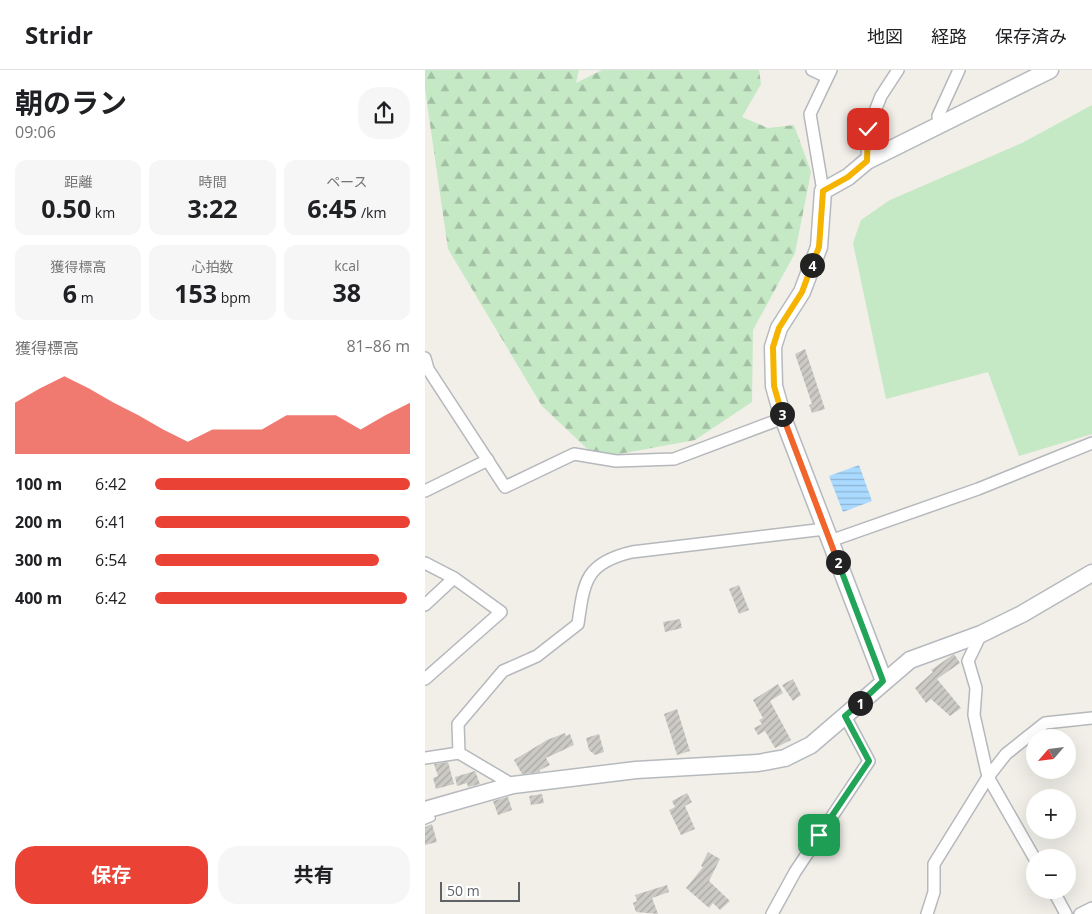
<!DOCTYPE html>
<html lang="ja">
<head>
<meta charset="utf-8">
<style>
	:root { --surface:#fff; --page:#f6f6f6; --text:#202124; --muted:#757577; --line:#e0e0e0; --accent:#ea4335 }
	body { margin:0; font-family:"Open Sans","Noto Sans JP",sans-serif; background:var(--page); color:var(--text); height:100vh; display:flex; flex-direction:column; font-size:19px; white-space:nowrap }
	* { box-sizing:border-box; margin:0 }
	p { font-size:16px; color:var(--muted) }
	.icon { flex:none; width:28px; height:28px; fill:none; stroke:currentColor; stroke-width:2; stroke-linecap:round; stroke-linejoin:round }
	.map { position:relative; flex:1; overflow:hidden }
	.panel { display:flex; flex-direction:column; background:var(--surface); width:425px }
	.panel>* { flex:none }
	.needle { width:32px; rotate:242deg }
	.buttons { position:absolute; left:601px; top:659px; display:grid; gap:10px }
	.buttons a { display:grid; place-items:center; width:50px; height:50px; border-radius:50%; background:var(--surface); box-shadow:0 5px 20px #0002; font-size:25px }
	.scale { position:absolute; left:15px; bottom:12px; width:80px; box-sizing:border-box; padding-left:5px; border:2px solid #5f6368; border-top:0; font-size:14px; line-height:18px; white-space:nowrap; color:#5f6368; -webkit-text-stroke:4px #fff; paint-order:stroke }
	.pin { position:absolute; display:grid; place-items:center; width:42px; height:42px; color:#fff; margin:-21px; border-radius:10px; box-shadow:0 2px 8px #0006 }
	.km { position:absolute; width:25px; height:25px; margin:-12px; border-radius:50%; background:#222; color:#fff; font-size:14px; line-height:25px; text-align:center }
	.round { display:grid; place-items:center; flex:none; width:52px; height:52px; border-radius:20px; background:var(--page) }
	.head { display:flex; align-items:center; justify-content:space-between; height:85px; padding:0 15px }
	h1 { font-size:28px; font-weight:700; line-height:38px }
	.metrics { display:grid; grid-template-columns:repeat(3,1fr); gap:8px; height:85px; padding:5px 15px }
	.metrics div { display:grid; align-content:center; border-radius:12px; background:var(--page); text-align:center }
	.metrics b { font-size:25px; font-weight:700 }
	.metrics small { font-size:14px; font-weight:400 }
	.metrics p { font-size:14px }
	.chart { height:140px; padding:10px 15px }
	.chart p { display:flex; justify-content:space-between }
	.chart svg { width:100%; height:90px; margin-top:5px; fill:var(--accent); opacity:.7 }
	.primary-button { display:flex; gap:10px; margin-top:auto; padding:10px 15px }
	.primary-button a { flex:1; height:58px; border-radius:20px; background:var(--accent); color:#fff; font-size:20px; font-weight:700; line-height:58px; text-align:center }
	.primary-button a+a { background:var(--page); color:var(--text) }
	ul { padding:0 15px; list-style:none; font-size:16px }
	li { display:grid; grid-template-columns:80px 60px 1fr; align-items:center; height:38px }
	li i { height:12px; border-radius:6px; background:var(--accent) }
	header { display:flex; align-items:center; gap:30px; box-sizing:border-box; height:70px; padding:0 25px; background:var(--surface); border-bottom:1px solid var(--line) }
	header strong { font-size:24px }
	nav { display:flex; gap:28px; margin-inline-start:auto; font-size:18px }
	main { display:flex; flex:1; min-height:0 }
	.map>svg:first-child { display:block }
	.forest { fill:url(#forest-firs) }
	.garden { fill:#c5e8c5 }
	.water { fill:url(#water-rules) }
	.building { fill:url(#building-hatch) }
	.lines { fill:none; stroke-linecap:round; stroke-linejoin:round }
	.lane-casing { stroke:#b5b8bc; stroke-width:8 }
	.street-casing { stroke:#b5b8bc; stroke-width:14 }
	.secondary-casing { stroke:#b6babf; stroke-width:19 }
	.lane { stroke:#fff; stroke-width:5.5 }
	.street { stroke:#fff; stroke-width:11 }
	.secondary { stroke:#fff; stroke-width:16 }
	.split-1-casing { stroke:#fff; stroke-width:10 }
	.split-2-casing { stroke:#fff; stroke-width:10 }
	.split-3-casing { stroke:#fff; stroke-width:10 }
	.split-4-casing { stroke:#fff; stroke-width:10 }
	.split-5-casing { stroke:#fff; stroke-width:10 }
	.split-1 { stroke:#22a559; stroke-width:6 }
	.split-2 { stroke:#22a559; stroke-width:6 }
	.split-3 { stroke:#f0652b; stroke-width:6 }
	.split-4 { stroke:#f5b400; stroke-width:6 }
	.split-5 { stroke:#f5b400; stroke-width:6 }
</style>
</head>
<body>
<header>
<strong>Stridr</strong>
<nav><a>地図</a><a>経路</a><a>保存済み</a></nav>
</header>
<main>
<section class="panel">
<div class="head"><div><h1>朝のラン</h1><p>09:06</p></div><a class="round"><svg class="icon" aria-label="share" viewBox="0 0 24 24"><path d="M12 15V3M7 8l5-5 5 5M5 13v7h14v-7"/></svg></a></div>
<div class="metrics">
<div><p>距離</p><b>0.50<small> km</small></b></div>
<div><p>時間</p><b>3:22</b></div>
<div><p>ペース</p><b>6:45<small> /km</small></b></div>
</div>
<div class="metrics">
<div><p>獲得標高</p><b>6<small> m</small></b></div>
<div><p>心拍数</p><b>153<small> bpm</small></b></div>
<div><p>kcal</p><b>38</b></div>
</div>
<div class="chart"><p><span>獲得標高</span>81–86 m</p>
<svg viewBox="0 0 160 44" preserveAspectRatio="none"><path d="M0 44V19L10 12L20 6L30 12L40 19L50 25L60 32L70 38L80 32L90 32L100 32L110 25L120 25L130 25L140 32L150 25L160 19V44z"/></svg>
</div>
<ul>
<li><b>100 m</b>6:42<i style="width:100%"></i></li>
<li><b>200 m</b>6:41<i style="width:100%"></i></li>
<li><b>300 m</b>6:54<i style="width:88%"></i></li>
<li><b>400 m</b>6:42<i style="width:99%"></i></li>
</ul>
<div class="primary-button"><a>保存</a><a>共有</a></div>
</section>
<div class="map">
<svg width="667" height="844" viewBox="0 0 667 844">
	<defs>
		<pattern id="forest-firs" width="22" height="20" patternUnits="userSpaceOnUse" patternTransform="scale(1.25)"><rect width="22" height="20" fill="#c5e8c5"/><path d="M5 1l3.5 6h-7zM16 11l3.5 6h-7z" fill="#a3c0a4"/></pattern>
		<pattern id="water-rules" width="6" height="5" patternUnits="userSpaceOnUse" patternTransform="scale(1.25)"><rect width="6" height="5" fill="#aadaff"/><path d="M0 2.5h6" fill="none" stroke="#8eb4d2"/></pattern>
		<pattern id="building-hatch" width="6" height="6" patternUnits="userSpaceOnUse" patternTransform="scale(1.25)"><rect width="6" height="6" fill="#cccac5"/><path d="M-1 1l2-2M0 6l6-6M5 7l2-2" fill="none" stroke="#a9a8a4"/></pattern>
	</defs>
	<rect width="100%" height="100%" fill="#f1efe8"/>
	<!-- forest -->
	<polygon class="forest" points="0,0 154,0 151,13 177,0 334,0 336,14 317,47 343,58 369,55 386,102 370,183 328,260 327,332 270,370 172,388 117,336 23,179 0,19"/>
	<!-- garden -->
	<polygon class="garden" points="667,35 667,364 594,386 563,302 461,329 428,173 436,150 465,130 597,73"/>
	<!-- water -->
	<polygon class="water" points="434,395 447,431 418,442 404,406"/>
	<!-- building -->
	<g class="building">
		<polygon points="380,279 400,339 387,343 384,335 387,334 370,284"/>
		<polygon points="314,515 324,540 314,544 304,519"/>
		<polygon points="255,549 257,558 240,562 238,552"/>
		<polygon points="529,584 535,593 512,609 536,638 525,646 506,629 501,633 490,618 508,602 506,600"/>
		<polygon points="368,609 376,625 368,631 357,615"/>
		<polygon points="353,614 358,623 345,631 366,670 350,678 340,661 333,665 329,658 337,654 334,650 338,648 328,630"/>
		<polygon points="252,639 265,681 252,685 239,644"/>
		<polygon points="140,663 141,666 145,664 149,675 121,688 125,695 115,700 115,702 97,704 89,690 122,670"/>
		<polygon points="174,664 179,682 170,685 164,680 161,668"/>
		<polygon points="23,692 29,714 11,719 8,708 13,706 9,694"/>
		<polygon points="50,701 55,714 43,717 42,713 32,716 30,707"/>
		<polygon points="262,723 267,732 260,736 270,759 256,765 244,740 250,737 247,731"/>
		<polygon points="117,724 119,733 106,735 104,726"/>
		<polygon points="83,727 87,740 73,745 68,731"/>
		<polygon points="7,754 12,772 0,775 0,757"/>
		<polygon points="283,782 295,789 284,811 305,831 295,840 288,833 284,838 261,818 278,797 276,796"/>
		<polygon points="242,815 244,822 227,828 233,844 211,842 208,833 212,831 210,825"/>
	</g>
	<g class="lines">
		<!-- lane casing -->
		<g class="lane-casing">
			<polyline id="lane" points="0,751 7,748 4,741"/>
		</g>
		<!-- street casing -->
		<g class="street-casing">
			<g id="street">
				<polyline points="387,0 402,7"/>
				<polyline points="514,53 513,46 534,0"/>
				<polyline points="442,91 443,59 456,26 473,0"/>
				<polyline points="398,121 385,44 406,0"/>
				<polyline points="0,288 3,299 80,417 149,384 191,391 249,389 358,348"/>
				<polyline points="0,421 63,390"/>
				<polyline points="405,471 553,419 667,373"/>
				<polyline points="0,493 29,508 0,535"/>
				<polyline points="556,564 543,591 551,618 549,645 563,707 610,789"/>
				<polyline points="0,609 76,542 29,508"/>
				<polyline points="0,688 34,683"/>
				<path d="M88,715L34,683L33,654L78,601L112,586L153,554C159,512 160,493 207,482L400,459"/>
				<polyline points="628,820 641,844"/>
				<polyline points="347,844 370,802 444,691 420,646"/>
				<polyline points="502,844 509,822 509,794 563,707 581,684 620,653 667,648"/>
				<polyline points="655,844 667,838"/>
			</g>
		</g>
		<!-- secondary casing -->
		<g class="secondary-casing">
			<g id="secondary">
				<polyline points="459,611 358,348 349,316 348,277 354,258 377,222 394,177 398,121 423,107 442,91 625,0"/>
				<polyline points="0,740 88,715 211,700 333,693 360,688 386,675 485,590 556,564 597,544 667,503"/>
			</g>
		</g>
		<!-- lane -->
		<use href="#lane" class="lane"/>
		<!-- street -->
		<use href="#street" class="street"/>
		<!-- secondary -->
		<use href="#secondary" class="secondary"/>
	</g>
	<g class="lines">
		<!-- split-1 casing -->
		<g class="split-1-casing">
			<polyline id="split-1" points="394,765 444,691 420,646 435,633"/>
		</g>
		<!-- split-2 casing -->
		<g class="split-2-casing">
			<polyline id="split-2" points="413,492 458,611 435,633"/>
		</g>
		<!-- split-3 casing -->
		<g class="split-3-casing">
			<polyline id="split-3" points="357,344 413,492"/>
		</g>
		<!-- split-4 casing -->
		<g class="split-4-casing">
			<polyline id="split-4" points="357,344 349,316 348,277 354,258 377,222 387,195"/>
		</g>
		<!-- split-5 casing -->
		<g class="split-5-casing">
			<polyline id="split-5" points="387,195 394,177 398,121 423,107 442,91 443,59"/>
		</g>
		<!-- split-1 -->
		<use href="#split-1" class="split-1"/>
		<!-- split-2 -->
		<use href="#split-2" class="split-2"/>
		<!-- split-3 -->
		<use href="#split-3" class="split-3"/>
		<!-- split-4 -->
		<use href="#split-4" class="split-4"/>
		<!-- split-5 -->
		<use href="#split-5" class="split-5"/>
	</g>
</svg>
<div class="buttons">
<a><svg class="needle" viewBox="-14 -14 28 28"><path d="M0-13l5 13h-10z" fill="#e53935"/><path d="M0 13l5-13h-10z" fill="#757577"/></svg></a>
<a>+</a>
<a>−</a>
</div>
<div class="scale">50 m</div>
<div class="pin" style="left:394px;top:765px;background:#1e9e55"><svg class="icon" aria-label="arrive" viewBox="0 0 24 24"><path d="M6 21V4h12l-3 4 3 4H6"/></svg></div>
<div class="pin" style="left:443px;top:59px;background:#d93025"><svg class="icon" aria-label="check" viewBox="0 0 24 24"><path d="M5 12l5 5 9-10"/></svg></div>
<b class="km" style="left:435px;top:633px">1</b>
<b class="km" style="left:413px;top:492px">2</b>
<b class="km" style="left:357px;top:344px">3</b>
<b class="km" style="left:387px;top:195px">4</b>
</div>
</main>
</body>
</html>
